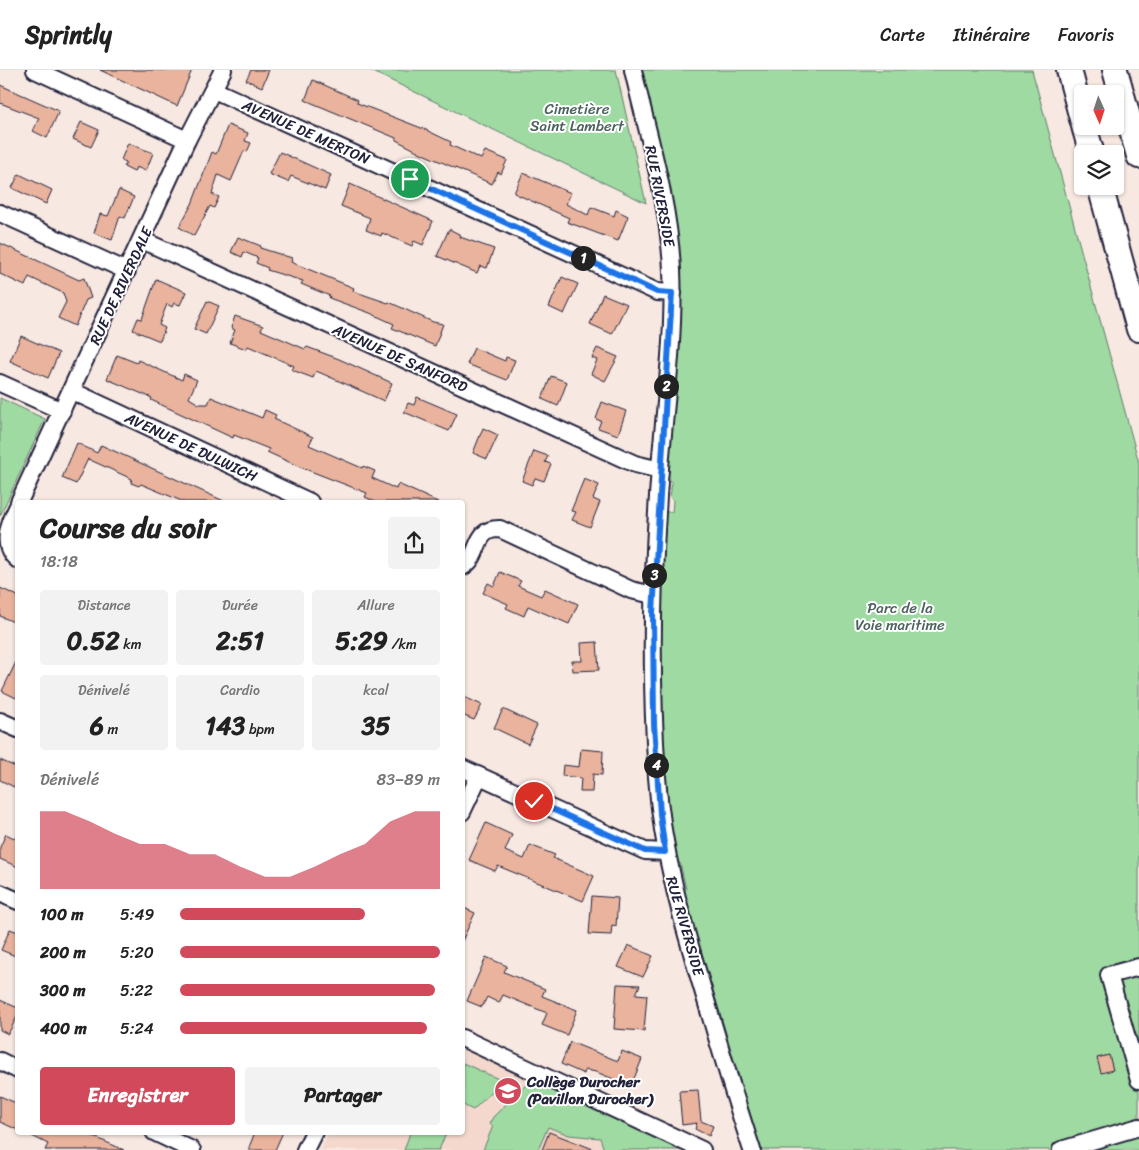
<!DOCTYPE html>
<html lang="fr">
<head>
<meta charset="utf-8">
<style>
	:root { --surface:#fff; --page:#f2f2f2; --text:#222; --muted:#767676; --line:#e0e0e0; --accent:#d1495b }
	body { margin:0; font-family:Sriracha,sans-serif; background:var(--page); color:var(--text); height:100vh; display:flex; flex-direction:column; font-size:19px; white-space:nowrap }
	* { box-sizing:border-box; margin:0 }
	p { font-size:16px; color:var(--muted) }
	.icon { flex:none; width:28px; height:28px; fill:none; stroke:currentColor; stroke-width:2; stroke-linecap:round; stroke-linejoin:round }
	.map { position:relative; flex:1; overflow:hidden }
	.details { position:absolute; left:15px; top:430px; width:450px; height:635px; display:flex; flex-direction:column; background:var(--surface); border-radius:5px; box-shadow:0 1px 4px #0004 }
	.details>* { flex:none }
	.needle { width:32px; rotate:177deg }
	.controls { position:absolute; left:1074px; top:15px; display:grid; gap:10px }
	.controls a { display:grid; place-items:center; width:50px; height:50px; border-radius:5px; background:var(--surface); box-shadow:0 1px 4px #0004; font-size:25px }
	.pin { position:absolute; display:grid; place-items:center; width:42px; height:42px; color:#fff; margin:-21px; border:2px solid #fff; border-radius:50%; box-shadow:0 1px 5px #0007 }
	.km { position:absolute; width:25px; height:25px; margin:-12px; border-radius:50%; background:#222; color:#fff; font-size:14px; line-height:25px; text-align:center }
	.round { display:grid; place-items:center; flex:none; width:52px; height:52px; border-radius:5px; background:var(--page) }
	.overview { display:flex; align-items:center; justify-content:space-between; height:85px; padding:0 25px }
	h1 { font-size:28px; font-weight:700; line-height:38px }
	.stats { display:grid; grid-template-columns:repeat(3,1fr); gap:8px; height:85px; padding:5px 25px }
	.stats div { display:grid; align-content:center; border-radius:5px; background:var(--page); text-align:center }
	.stats b { font-size:25px; font-weight:700 }
	.stats small { font-size:14px; font-weight:400 }
	.stats p { font-size:14px }
	.chart { height:140px; padding:10px 25px }
	.chart p { display:flex; justify-content:space-between }
	.chart svg { width:100%; height:90px; margin-top:5px; fill:var(--accent); opacity:.7 }
	.cta { display:flex; gap:10px; margin-top:auto; padding:10px 25px }
	.cta a { flex:1; height:58px; border-radius:5px; background:var(--accent); color:#fff; font-size:20px; font-weight:700; line-height:58px; text-align:center }
	.cta a+a { background:var(--page); color:var(--text) }
	ul { padding:0 25px; list-style:none; font-size:16px }
	li { display:grid; grid-template-columns:80px 60px 1fr; align-items:center; height:38px }
	li i { height:12px; border-radius:6px; background:var(--accent) }
	header { display:flex; align-items:center; gap:30px; box-sizing:border-box; height:70px; padding:0 25px; background:var(--surface); border-bottom:1px solid var(--line) }
	header strong { font-size:24px }
	nav { display:flex; gap:28px; margin-inline-start:auto; font-size:18px }
	.map>svg:first-child { display:block }
	.built { fill:#f4d8cd }
	.green { fill:#9edaa1; stroke:#607e6e }
	.building { fill:#e9b39d; stroke:#22223b }
	.lines { fill:none; stroke-linecap:round; stroke-linejoin:round }
	.minor-casing { stroke:#22223b; stroke-width:20 }
	.highway-casing { stroke:#22223b; stroke-width:28 }
	.minor { stroke:#fff; stroke-width:16 }
	.highway { stroke:#fff; stroke-width:24 }
	.route-casing { stroke:#fff; stroke-width:10 }
	.route { stroke:#1a73e8; stroke-width:6 }
	.labels { text-anchor:middle; dominant-baseline:central; stroke-width:4; stroke-linejoin:round; paint-order:stroke }
	.park-label { font-size:15px; fill:#4d625f; stroke:#fff }
	.street-label { font-size:15px; fill:#22223b; stroke:#fff }
	.poi-label { font-size:15px; font-weight:bold; fill:#22223b; stroke:#fff; text-anchor:start }
</style>
</head>
<body>
<header>
<strong>Sprintly</strong>
<nav><a>Carte</a><a>Itinéraire</a><a>Favoris</a></nav>
</header>
<div class="map">
<svg width="1139" height="1080" viewBox="0 0 1139 1080">
	<rect width="100%" height="100%" fill="#f8e8e2"/>
	<filter id="ink" filterUnits="userSpaceOnUse"><feTurbulence type="fractalNoise" baseFrequency=".02" numOctaves="2"/><feDisplacementMap in="SourceGraphic" scale="10" xChannelSelector="R" yChannelSelector="G"/><feConvolveMatrix kernelMatrix="1 2 1 2 8 2 1 2 1" color-interpolation-filters="sRGB"/></filter>
	<g filter="url(#ink)">
		<!-- built -->
		<polygon class="built" points="463,979 681,1080 320,1080 329,1063 462,1062"/>
		<!-- green -->
		<g class="green">
			<polygon points="369,0 616,0 646,133"/>
			<path d="M642,0H1032L1139,393V1080H761L683,820L686,819L680,793H677C657,678 659,559 666,442H672L673,431L670,427L672,412L668,411L680,233C682,153 660,77 642,0Z"/>
			<polygon points="0,328 45,349 0,446"/>
			<polygon points="463,993 503,1011 473,1040 463,1035"/>
			<polygon points="531,1010 534,1011 683,1080 604,1080 600,1068 569,1065 548,1057 538,1080 483,1080 493,1056 489,1054 493,1047"/>
			<polygon points="410,1063 410,1062 446,1063 439,1080 404,1080"/>
		</g>
		<!-- building -->
		<g class="building">
			<polygon points="100,0 192,0 177,36"/>
			<polygon points="251,0 269,0 262,17 246,10"/>
			<polygon points="313,10 358,30 357,33 424,59 451,72 450,75 481,89 485,81 507,90 501,104 498,102 492,114 423,84 396,70 396,68 305,30"/>
			<polygon points="0,15 59,41 47,68 33,61 39,48 0,33"/>
			<polygon points="81,52 99,60 91,77 73,69"/>
			<polygon points="228,55 248,63 245,71 251,73 247,82 244,81 231,111 218,105 212,124 219,127 214,138 210,136 194,166 179,157 192,134 212,82 216,84"/>
			<polygon points="128,73 153,83 146,101 136,97 134,102 124,97 126,92 121,90"/>
			<polygon points="280,82 331,105 325,120 291,106 288,112 269,104"/>
			<polygon points="523,103 571,123 566,134 588,145 591,137 614,146 616,140 628,146 618,171 567,152 569,148 514,123"/>
			<polygon points="19,104 52,120 46,134 12,118"/>
			<polygon points="350,114 433,151 423,175 414,171 412,176 382,163 381,166 366,160 370,148 341,136"/>
			<polygon points="119,120 134,127 125,148 120,146 112,170 94,163 100,144 108,146"/>
			<polygon points="449,159 461,165 460,167 494,179 487,198 480,196 477,203 437,186"/>
			<polygon points="238,167 261,176 260,178 292,188 291,192 354,218 353,221 388,233 389,232 433,252 443,254 435,276 392,258 394,254 370,243 329,228 330,226 301,214 303,211 267,200 268,198 256,193 258,188 244,182 242,187 231,182"/>
			<polygon points="0,173 79,210 84,208 91,228 86,230 75,256 58,248 66,232 63,223 29,207 25,216 0,204"/>
			<polygon points="562,207 578,214 564,244 549,237"/>
			<polygon points="156,209 186,222 180,235 174,233 172,237 167,234 159,255 165,258 160,271 133,260 138,248 142,249"/>
			<polygon points="603,224 627,234 612,264 590,254"/>
			<polygon points="207,231 219,236 206,264 194,259"/>
			<polygon points="235,246 263,256 261,260 305,279 307,277 339,289 392,313 384,331 323,304 316,301 313,308 292,300 294,296 248,276 246,279 230,273 235,260 231,258"/>
			<polygon points="21,266 59,283 48,308 10,291"/>
			<polygon points="474,278 505,291 506,287 515,290 507,310 467,294"/>
			<polygon points="597,278 618,287 605,311 591,304 597,290 592,288"/>
			<polygon points="117,285 137,293 138,290 182,310 184,304 197,310 189,328 199,334 208,334 211,327 262,348 265,340 276,345 274,349 313,367 309,375 362,398 363,396 375,401 372,408 396,419 398,414 438,432 376,432 365,427 367,423 300,397 267,382 269,379 234,365 233,368 151,330 152,328 107,309"/>
			<polygon points="551,306 567,312 558,336 542,329"/>
			<polygon points="417,327 457,344 449,361 404,342 408,333 414,335"/>
			<polygon points="602,332 626,341 618,365 598,358 601,351 596,349"/>
			<polygon points="483,358 498,365 487,389 473,383"/>
			<polygon points="77,373 97,383 101,375 226,432 184,432 141,414 139,416 131,413 132,409 88,389 76,414 62,408"/>
			<polygon points="534,381 548,386 545,392 551,394 544,411 535,408 532,415 522,411"/>
			<polygon points="584,409 599,415 593,429 600,432 590,457 572,450 576,442 571,441"/>
			<polygon points="500,502 521,511 518,516 541,526 545,519 578,534 569,554 528,536 524,546 506,538 508,534 483,523 488,513 494,516"/>
			<polygon points="0,518 18,526 18,554 0,546"/>
			<polygon points="597,572 599,600 573,601 572,591 582,591 581,573"/>
			<polygon points="18,588 18,629 2,621"/>
			<polygon points="462,626 482,635 474,650 462,645"/>
			<polygon points="503,639 537,655 528,674 494,658"/>
			<polygon points="581,679 603,681 602,705 593,704 592,722 580,722 581,708 562,706 563,695 579,697"/>
			<polygon points="0,690 18,698 18,719 0,710"/>
			<polygon points="486,753 512,765 505,781 524,789 530,775 555,785 553,788 594,806 583,831 498,796 495,801 469,790"/>
			<polygon points="6,764 18,770 18,797 0,789 0,777"/>
			<polygon points="592,826 618,828 616,856 612,855 611,865 589,864"/>
			<polygon points="462,837 475,843 462,871"/>
			<polygon points="10,859 18,862 18,887 1,880"/>
			<polygon points="628,875 653,886 643,907 618,897"/>
			<polygon points="486,887 507,896 504,902 545,919 542,926 577,940 567,965 542,955 547,943 503,925 499,933 487,927 482,937 467,931"/>
			<polygon points="617,914 640,915 636,924 647,925 644,961 614,959"/>
			<polygon points="0,930 18,938 18,945 8,964 0,960"/>
			<polygon points="570,972 618,991 622,981 642,989 631,1016 596,1002 585,1000 584,1004 561,994"/>
			<polygon points="1109,985 1113,1000 1101,1003 1097,988"/>
			<polygon points="698,1020 701,1051 713,1056 709,1066 695,1059 697,1053 682,1055 679,1021"/>
			<polygon points="0,1026 18,1034 18,1060 0,1052"/>
			<polygon points="24,1062 83,1062 124,1080 45,1080 48,1074"/>
			<polygon points="255,1062 283,1062 275,1080 248,1080"/>
			<polygon points="549,1062 593,1079 593,1080 542,1080"/>
		</g>
		<g class="lines">
			<!-- minor casing -->
			<g class="minor-casing">
				<g id="minor">
					<polyline points="35,0 187,70"/>
					<path d="M633,0C648,66 669,132 672,200C675,266 665,333 660,398C652,501 650,604 657,707C662,783 683,854 705,927C720,978 735,1029 752,1080"/>
					<polyline points="214,20 657,222 673,223"/>
					<polyline points="0,143 127,201"/>
					<polyline points="142,170 635,394 660,400"/>
					<polyline points="0,313 62,341"/>
					<polyline points="72,321 310,432"/>
					<polyline points="19,432 187,70 223,0"/>
					<path d="M18,436C9,454 0,476 18,490"/>
					<path d="M462,497C482,487 472,458 500,459L631,520L653,525"/>
					<polyline points="0,651 18,659"/>
					<polyline points="462,698 645,781 665,782"/>
					<polyline points="462,742 479,706"/>
					<polyline points="0,823 18,831"/>
					<polyline points="1139,897 1109,905 1139,1010"/>
					<polyline points="462,968 702,1080"/>
					<polyline points="0,991 18,1000"/>
					<polyline points="154,1062 192,1080"/>
					<polyline points="305,1080 314,1062"/>
					<polyline points="1061,1080 1139,1057"/>
				</g>
			</g>
			<!-- highway casing -->
			<g class="highway-casing">
				<g id="highway">
					<polyline points="1069,0 1082,49"/>
					<polyline points="1115,0 1139,86"/>
					<polyline points="1084,56 1092,84"/>
					<polyline points="1100,116 1139,259"/>
				</g>
			</g>
			<!-- minor -->
			<use href="#minor" class="minor"/>
			<!-- highway -->
			<use href="#highway" class="highway"/>
		</g>
	</g>
	<g class="lines" filter="url(#ink)">
		<!-- route casing -->
		<g class="route-casing">
			<polyline id="route" points="410,109 657,222 672,223 653,543 654,654 660,744 665,782 645,781 534,731"/>
		</g>
		<!-- route -->
		<use href="#route" class="route"/>
	</g>
	<!-- icons -->
	<defs>
		<g id="school-disc" transform="scale(1.4375)"><circle r="9.5" fill="#d1495b" stroke="#fff"/><path d="M0-5L7-2L0 1L-7-2ZM-4 1L0 2.5L4 1V4Q0 6-4 4Z" fill="#fff"/></g>
	</defs>
	<g fill-rule="evenodd">
		<use href="#school-disc" x="508" y="1021"/>
	</g>
	<g class="labels">
		<!-- park labels -->
		<g class="park-label">
			<text x="577" y="39">Cimetière<tspan x="577" dy="17">Saint Lambert</tspan></text>
			<text x="900" y="538">Parc de la<tspan x="900" dy="17">Voie maritime</tspan></text>
		</g>
		<!-- street labels -->
		<g class="street-label">
			<text transform="translate(306 62) rotate(24)">AVENUE DE MERTON</text>
			<text transform="translate(660 126) rotate(79)">RUE RIVERSIDE</text>
			<text transform="translate(121 216) rotate(-65)">RUE DE RIVERDALE</text>
			<text transform="translate(400 288) rotate(24)">AVENUE DE SANFORD</text>
			<text transform="translate(191 377) rotate(25)">AVENUE DE DULWICH</text>
			<text transform="translate(685 856) rotate(74)">RUE RIVERSIDE</text>
		</g>
		<!-- poi labels -->
		<g class="poi-label">
			<text x="527" y="1012">Collège Durocher<tspan x="527" dy="17">(Pavillon Durocher)</tspan></text>
		</g>
	</g>
</svg>
<div class="controls">
<a><svg class="needle" viewBox="-14 -14 28 28"><path d="M0-13l5 13h-10z" fill="#e53935"/><path d="M0 13l5-13h-10z" fill="#767676"/></svg></a>
<a><svg class="icon" aria-label="layers" viewBox="0 0 24 24"><path d="M12 4l9 5-9 5-9-5zM3 14l9 5 9-5"/></svg></a>
</div>
<div class="pin" style="left:410px;top:109px;background:#1e9e55"><svg class="icon" aria-label="arrive" viewBox="0 0 24 24"><path d="M6 21V4h12l-3 4 3 4H6"/></svg></div>
<div class="pin" style="left:534px;top:731px;background:#d93025"><svg class="icon" aria-label="check" viewBox="0 0 24 24"><path d="M5 12l5 5 9-10"/></svg></div>
<b class="km" style="left:583px;top:188px">1</b>
<b class="km" style="left:666px;top:316px">2</b>
<b class="km" style="left:654px;top:505px">3</b>
<b class="km" style="left:656px;top:695px">4</b>
<section class="details">
<div class="overview"><div><h1>Course du soir</h1><p>18:18</p></div><a class="round"><svg class="icon" aria-label="share" viewBox="0 0 24 24"><path d="M12 15V3M7 8l5-5 5 5M5 13v7h14v-7"/></svg></a></div>
<div class="stats">
<div><p>Distance</p><b>0.52<small> km</small></b></div>
<div><p>Durée</p><b>2:51</b></div>
<div><p>Allure</p><b>5:29<small> /km</small></b></div>
</div>
<div class="stats">
<div><p>Dénivelé</p><b>6<small> m</small></b></div>
<div><p>Cardio</p><b>143<small> bpm</small></b></div>
<div><p>kcal</p><b>35</b></div>
</div>
<div class="chart"><p><span>Dénivelé</span>83–89 m</p>
<svg viewBox="0 0 160 44" preserveAspectRatio="none"><path d="M0 44V6L10 6L20 11L30 17L40 22L50 22L60 27L70 27L80 33L90 38L100 38L110 33L120 27L130 22L140 11L150 6L160 6V44z"/></svg>
</div>
<ul>
<li><b>100 m</b>5:49<i style="width:71%"></i></li>
<li><b>200 m</b>5:20<i style="width:100%"></i></li>
<li><b>300 m</b>5:22<i style="width:98%"></i></li>
<li><b>400 m</b>5:24<i style="width:95%"></i></li>
</ul>
<div class="cta"><a>Enregistrer</a><a>Partager</a></div>
</section>
</div>
</body>
</html>
